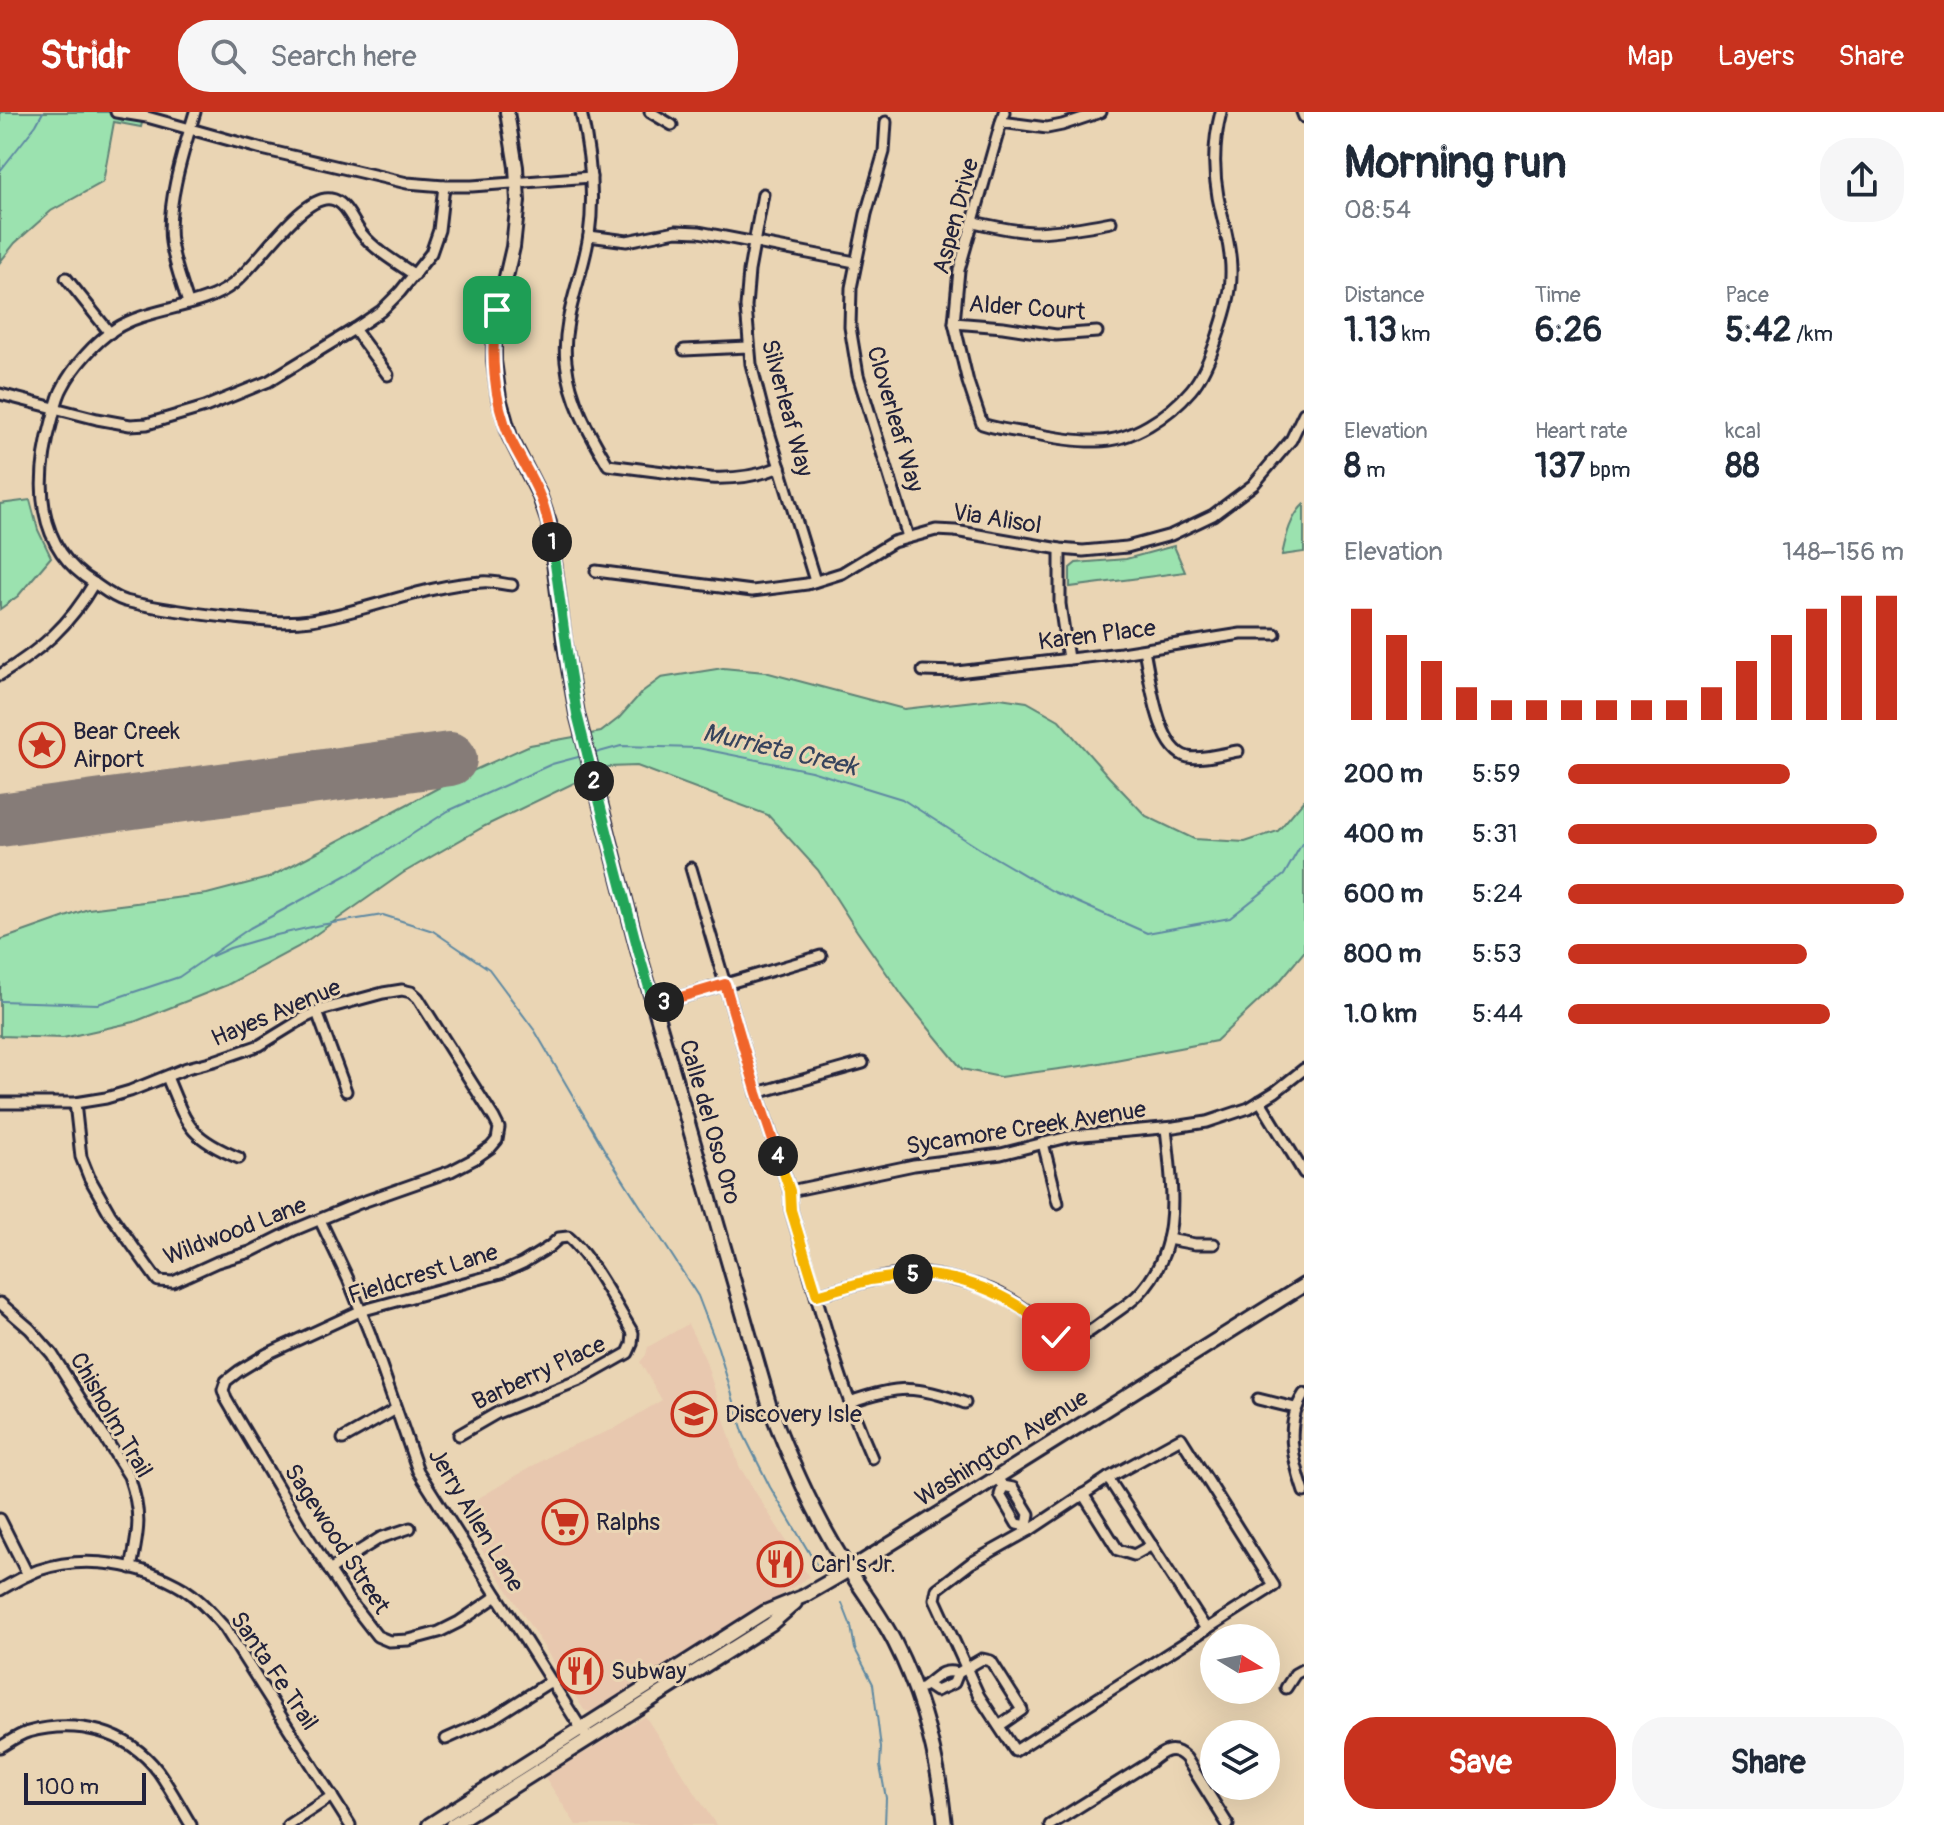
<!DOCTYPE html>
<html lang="en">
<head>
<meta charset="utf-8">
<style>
	:root { --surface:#fff; --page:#f6f6f7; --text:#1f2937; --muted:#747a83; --accent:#c8321e }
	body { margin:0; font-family:Pangolin,sans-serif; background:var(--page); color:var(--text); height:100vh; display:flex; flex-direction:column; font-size:30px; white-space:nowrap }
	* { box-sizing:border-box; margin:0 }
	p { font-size:26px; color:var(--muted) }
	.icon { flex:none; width:44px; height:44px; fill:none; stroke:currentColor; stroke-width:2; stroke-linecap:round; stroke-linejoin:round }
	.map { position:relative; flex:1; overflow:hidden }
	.drawer { display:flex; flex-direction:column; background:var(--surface); width:640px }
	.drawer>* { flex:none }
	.needle { width:52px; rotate:100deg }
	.controls { position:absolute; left:1200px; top:1512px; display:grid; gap:16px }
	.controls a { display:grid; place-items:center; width:80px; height:80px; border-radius:50%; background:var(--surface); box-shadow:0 8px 32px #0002; font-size:40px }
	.scale { position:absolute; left:24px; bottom:20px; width:122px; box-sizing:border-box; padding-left:8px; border:4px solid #22223b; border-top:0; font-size:22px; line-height:28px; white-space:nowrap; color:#22223b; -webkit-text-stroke:6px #ead5b4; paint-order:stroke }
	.pin { position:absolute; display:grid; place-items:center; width:68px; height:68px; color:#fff; margin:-34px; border-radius:16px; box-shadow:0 4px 12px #0006 }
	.km { position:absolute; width:40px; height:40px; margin:-20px; border-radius:50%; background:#222; color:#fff; font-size:22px; line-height:40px; text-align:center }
	.round { display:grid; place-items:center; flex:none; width:84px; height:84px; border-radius:32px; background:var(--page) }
	.summary { display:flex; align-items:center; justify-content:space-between; height:136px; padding:0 40px }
	h1 { font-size:44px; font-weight:700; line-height:60px }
	.figures { display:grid; grid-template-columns:repeat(3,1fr); gap:12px; height:136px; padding:8px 40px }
	.figures div { display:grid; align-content:center }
	.figures b { font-size:34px; font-weight:700 }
	.figures small { font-size:22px; font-weight:400 }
	.figures p { font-size:22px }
	.chart { height:224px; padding:16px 40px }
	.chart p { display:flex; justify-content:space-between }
	.chart svg { width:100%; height:144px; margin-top:8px; stroke:var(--accent); stroke-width:6 }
	.primary-button { display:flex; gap:16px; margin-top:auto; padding:16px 40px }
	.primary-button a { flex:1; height:92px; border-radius:32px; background:var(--accent); color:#fff; font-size:32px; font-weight:700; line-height:92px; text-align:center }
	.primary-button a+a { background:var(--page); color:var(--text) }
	ul { padding:0 40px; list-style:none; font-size:26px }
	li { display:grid; grid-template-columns:128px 96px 1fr; align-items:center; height:60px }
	li i { height:20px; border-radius:10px; background:var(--accent) }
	header { display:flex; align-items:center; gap:48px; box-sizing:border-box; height:112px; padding:0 40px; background:var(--accent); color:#fff }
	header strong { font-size:38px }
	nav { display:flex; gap:44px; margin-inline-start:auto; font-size:28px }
	.search { width:560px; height:72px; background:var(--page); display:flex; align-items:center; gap:20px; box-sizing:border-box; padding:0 28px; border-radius:32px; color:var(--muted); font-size:30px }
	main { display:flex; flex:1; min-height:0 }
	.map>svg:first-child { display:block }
	.built { fill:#e8c8af }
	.green { fill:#9be2af; stroke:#5e8275; stroke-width:2 }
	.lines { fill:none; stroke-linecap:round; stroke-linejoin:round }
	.stream { stroke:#5e89a2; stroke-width:2 }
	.runway { stroke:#867c78; stroke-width:54 }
	.street-casing { stroke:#22223b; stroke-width:15 }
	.secondary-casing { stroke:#22223b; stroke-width:18 }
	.street { stroke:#ead5b4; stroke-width:9 }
	.secondary { stroke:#ead5b4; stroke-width:12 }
	.split-1-casing { stroke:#fff; stroke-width:16 }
	.split-2-casing { stroke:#fff; stroke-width:16 }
	.split-3-casing { stroke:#fff; stroke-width:16 }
	.split-4-casing { stroke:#fff; stroke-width:16 }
	.split-5-casing { stroke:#fff; stroke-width:16 }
	.split-6-casing { stroke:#fff; stroke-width:16 }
	.split-1 { stroke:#f0652b; stroke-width:10 }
	.split-2 { stroke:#22a559; stroke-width:10 }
	.split-3 { stroke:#22a559; stroke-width:10 }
	.split-4 { stroke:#f0652b; stroke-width:10 }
	.split-5 { stroke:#f5b400; stroke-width:10 }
	.split-6 { stroke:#f5b400; stroke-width:10 }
	.labels { text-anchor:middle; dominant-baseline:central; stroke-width:6; stroke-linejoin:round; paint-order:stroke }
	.street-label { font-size:24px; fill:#22223b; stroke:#ead5b4 }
	.poi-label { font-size:24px; fill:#22223b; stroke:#ead5b4; text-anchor:start }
	.water-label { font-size:26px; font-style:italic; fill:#36445d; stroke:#ead5b4 }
</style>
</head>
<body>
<header>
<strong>Stridr</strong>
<div class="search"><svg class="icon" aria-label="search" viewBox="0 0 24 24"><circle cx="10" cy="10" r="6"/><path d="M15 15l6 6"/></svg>Search here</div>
<nav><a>Map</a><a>Layers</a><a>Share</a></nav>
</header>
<main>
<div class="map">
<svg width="1304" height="1713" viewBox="0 0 1304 1713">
	<rect width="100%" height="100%" fill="#ead5b4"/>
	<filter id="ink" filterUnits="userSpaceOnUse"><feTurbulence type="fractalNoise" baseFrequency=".0125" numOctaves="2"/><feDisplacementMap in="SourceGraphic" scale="16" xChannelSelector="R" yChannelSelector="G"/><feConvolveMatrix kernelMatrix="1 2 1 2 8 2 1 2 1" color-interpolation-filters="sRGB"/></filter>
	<g filter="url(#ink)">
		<!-- built -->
		<g class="built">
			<polygon points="688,1212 705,1247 739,1354 809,1465 600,1598 593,1601 584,1598 457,1399 558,1339 614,1317 662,1288 640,1250 646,1243 648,1235"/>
			<polygon points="645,1604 716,1713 576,1713 545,1665"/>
		</g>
		<!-- green -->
		<g class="green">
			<polygon points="0,0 145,0 141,15 114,10 103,70 51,99 15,131 0,150"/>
			<polygon points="30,388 38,418 51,445 18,484 0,497 0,392"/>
			<path d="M1304,392V440L1282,443C1286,425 1290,405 1304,392Z"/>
			<polygon points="1174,434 1185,460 1070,475 1070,456 1076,451 1126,447"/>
			<polygon points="723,556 765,560 904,597 1000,586 1027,590 1059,608 1109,665 1146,704 1194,727 1245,730 1278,719 1304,688 1304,840 1279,870 1216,929 1089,953 1000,965 962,957 904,886 857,819 818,758 768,703 637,654 607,655 485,714 403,761 298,835 227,873 134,910 63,926 0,924 0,828 88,797 207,782 268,766 457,666 530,633 601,620 619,606 642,580 661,566"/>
		</g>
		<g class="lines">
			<!-- stream -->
			<g class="stream">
				<polyline points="0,59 36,13 43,0"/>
				<polyline points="592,642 621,634 698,636 811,659 902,687 980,737 1052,779 1147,821 1230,806 1284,763 1304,728"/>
				<polyline points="212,844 230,836 268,825 320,813 383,803 433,819 489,857 535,919 605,1039 698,1184 718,1236 744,1323 770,1375 816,1452"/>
				<polyline points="0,889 98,892 179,865 250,816 360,756 448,699 552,652 582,644"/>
				<polyline points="842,1491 851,1514 855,1537 873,1572 881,1636 880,1654 886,1686 885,1713"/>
			</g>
			<!-- runway -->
			<polyline class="runway" points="0,708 450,647"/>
			<!-- street casing -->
			<g class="street-casing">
				<g id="street">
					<polyline points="116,0 147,5 262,37 407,71 444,74 472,74 591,65"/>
					<path d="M581,0C590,40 595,82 589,123C583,165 561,207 566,250C570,288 589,321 608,353L711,366C735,367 758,364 780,355"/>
					<polyline points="650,0 672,13"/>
					<path d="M1004,0L959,158L954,211L968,270L982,312C1000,318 1018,320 1036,322C1056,326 1077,330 1097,329C1132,329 1169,304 1191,278C1204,263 1212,241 1218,223C1224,204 1231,184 1231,163C1232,138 1223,110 1218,85C1213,58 1214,27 1221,0"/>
					<polyline points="1302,0 1304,5"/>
					<polyline points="886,10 884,40 866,102 851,176 850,215 858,263 908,425"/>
					<polyline points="1001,10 1047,16 1062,13 1101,0"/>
					<polyline points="763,82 749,159 746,195 751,252 765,307 815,469"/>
					<path d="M973,110C994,114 1015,120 1036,120C1061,119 1086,115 1111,110"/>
					<polyline points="589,124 627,129 676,119 699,120 855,150"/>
					<path d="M415,163C397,151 376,139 362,122C353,111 346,89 331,87C302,82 257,154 233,172C202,197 148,195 115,217C96,229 73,255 63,275C57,285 55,298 52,309C35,369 35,435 94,471C103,477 114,486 125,489C159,497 192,501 226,505C255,508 282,512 311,508C369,499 423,473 482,470C492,469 502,472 512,473"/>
					<polyline points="66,166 110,221"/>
					<path d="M188,191C182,171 174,151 171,130C166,92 184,37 195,0"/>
					<polyline points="954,211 1003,215 1056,223 1097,220"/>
					<polyline points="354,217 388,263"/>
					<polyline points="684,238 748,235"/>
					<polyline points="0,282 97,307 130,313 147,312 205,295 269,269 356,216 381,199 400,180 431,141 439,118 444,74"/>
					<polyline points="1060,437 1060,492 1068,547"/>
					<polyline points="596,459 752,479 807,472 842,461 893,430 936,418 955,419 1060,437 1083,439 1127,435 1171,423 1213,403 1253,373 1291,328 1304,301"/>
					<path d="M1144,538C1150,564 1157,638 1188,645C1200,648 1225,641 1238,639"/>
					<polyline points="923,559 957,560 1121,541 1241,522 1275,522"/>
					<path d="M0,563C42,537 69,514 94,471"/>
					<path d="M691,756L757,981L790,1079L791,1098C816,1181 837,1267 872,1346"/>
					<polyline points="654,893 821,844"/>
					<polyline points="317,900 346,979"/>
					<path d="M167,965C187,1013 188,1025 239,1046"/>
					<polyline points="757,981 863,951"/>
					<polyline points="1260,989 1304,1061"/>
					<polyline points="0,991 75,991 106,986 130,979 187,956 214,949 260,933 304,906 324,897 383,881 402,878 411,880 418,886 494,1006 499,1016 497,1028 491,1035 474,1047 451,1059 357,1092 294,1118 250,1140 217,1150 173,1170 158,1169 110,1102 89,1065 81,1045 75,991"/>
					<polyline points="1043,1031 1058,1091"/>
					<polyline points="790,1079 914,1053 1001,1042 1072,1024 1174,1015 1207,1010 1249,996 1275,980 1304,957"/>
					<polyline points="320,1108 348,1167 370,1222 418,1359 584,1621"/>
					<polyline points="1168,1127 1195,1132 1214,1132"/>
					<path d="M817,1183C848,1175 880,1163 913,1162C929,1161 945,1165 961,1169C979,1173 997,1179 1012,1189C1022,1195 1033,1203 1042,1210C1049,1217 1055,1227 1066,1229C1076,1231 1099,1213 1108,1206C1117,1199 1129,1192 1137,1184C1184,1137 1172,1075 1166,1016"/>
					<path d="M0,1191L30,1217L52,1242L129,1364C142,1402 139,1418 131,1456"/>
					<path d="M1304,1282C1284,1312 1293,1348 1304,1380"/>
					<polyline points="1258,1287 1295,1296"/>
					<path d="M850,1290C899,1273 916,1273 965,1291"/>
					<path d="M459,1323L497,1301L582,1267L628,1241L632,1232L633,1221C617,1195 590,1143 568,1125L559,1126L549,1135L523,1151L501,1161L360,1199L267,1242L239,1259L226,1269L223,1278L226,1287L237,1306L301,1414L349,1488L377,1524L389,1529L409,1528L439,1520L459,1510L497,1484"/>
					<polygon points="1181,1326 1274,1474 1015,1639 979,1584 935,1487 937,1477 971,1451 1030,1418 1108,1366"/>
					<polyline points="343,1327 396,1297"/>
					<polyline points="996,1365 1003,1374 1013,1376 1029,1402 1027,1414 1030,1418"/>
					<polyline points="1108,1366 1206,1517"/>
					<polyline points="1003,1374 1000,1383 1017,1412 1027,1414"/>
					<polyline points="1083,1382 1118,1438 1134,1443 1152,1433"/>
					<polyline points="0,1407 28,1463"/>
					<polyline points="329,1458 380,1426 410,1416"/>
					<path d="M0,1478C12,1471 26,1463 39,1458C85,1442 143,1452 184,1477C200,1487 212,1502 225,1516L350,1713"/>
					<polyline points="927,1573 936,1579 954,1571 958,1561 982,1547 991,1549 1022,1598 999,1614"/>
					<path d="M923,1575C936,1567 939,1556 958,1561"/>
					<polyline points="1286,1576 1295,1562 1304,1557"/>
					<polyline points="446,1627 493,1606 551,1569"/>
					<path d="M0,1635C9,1630 18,1623 28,1620C76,1607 127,1618 158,1659C170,1676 180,1695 191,1713"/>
					<polyline points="288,1713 332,1684"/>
					<path d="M1050,1713L1149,1651C1162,1640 1172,1632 1186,1646L1228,1713"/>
				</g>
			</g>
			<!-- secondary casing -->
			<g class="secondary-casing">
				<g id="secondary">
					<path d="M507,0L516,55L518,89L513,135L494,217V249L499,286L510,325L539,382L549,411L564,528L577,602L638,838L771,1298C792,1353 817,1409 849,1458C865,1483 882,1505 895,1531C923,1586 939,1651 945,1713"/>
					<polyline points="429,1713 765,1500 804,1484 849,1458 1304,1173"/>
					<polyline points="452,1713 771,1512 795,1491"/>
				</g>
			</g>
			<!-- street -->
			<use href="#street" class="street"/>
			<!-- secondary -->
			<use href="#secondary" class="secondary"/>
		</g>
	</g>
	<g class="lines" filter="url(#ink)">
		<!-- split-1 casing -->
		<g class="split-1-casing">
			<path id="split-1" d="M497,198C490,239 493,287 510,326C519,345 531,363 539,382C546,397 549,413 552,430"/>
		</g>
		<!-- split-2 casing -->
		<g class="split-2-casing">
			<polyline id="split-2" points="552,430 569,554 577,602 594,669"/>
		</g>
		<!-- split-3 casing -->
		<g class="split-3-casing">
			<polyline id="split-3" points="594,669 638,838 654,893 664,890"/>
		</g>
		<!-- split-4 casing -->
		<g class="split-4-casing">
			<polyline id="split-4" points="664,890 725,872 757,981 778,1044"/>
		</g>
		<!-- split-5 casing -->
		<g class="split-5-casing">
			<polyline id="split-5" points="778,1044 790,1079 791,1098 817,1183 870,1168 913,1162"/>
		</g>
		<!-- split-6 casing -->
		<g class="split-6-casing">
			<path id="split-6" d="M913,1162C967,1163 1019,1186 1056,1225"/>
		</g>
		<!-- split-1 -->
		<use href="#split-1" class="split-1"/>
		<!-- split-2 -->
		<use href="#split-2" class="split-2"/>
		<!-- split-3 -->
		<use href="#split-3" class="split-3"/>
		<!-- split-4 -->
		<use href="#split-4" class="split-4"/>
		<!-- split-5 -->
		<use href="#split-5" class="split-5"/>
		<!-- split-6 -->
		<use href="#split-6" class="split-6"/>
	</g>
	<!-- icons -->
	<defs>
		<g id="sight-ring" transform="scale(2.3)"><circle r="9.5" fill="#ead5b4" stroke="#c8321e" stroke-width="1.5"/><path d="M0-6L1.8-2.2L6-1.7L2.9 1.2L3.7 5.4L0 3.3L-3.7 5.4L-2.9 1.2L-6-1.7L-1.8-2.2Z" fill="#c8321e"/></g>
		<g id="school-ring" transform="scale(2.3)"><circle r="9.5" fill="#ead5b4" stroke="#c8321e" stroke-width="1.5"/><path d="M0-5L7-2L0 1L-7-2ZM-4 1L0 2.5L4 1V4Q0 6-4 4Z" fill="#c8321e"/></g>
		<g id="supermarket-ring" transform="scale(2.3)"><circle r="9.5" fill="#ead5b4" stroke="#c8321e" stroke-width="1.5"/><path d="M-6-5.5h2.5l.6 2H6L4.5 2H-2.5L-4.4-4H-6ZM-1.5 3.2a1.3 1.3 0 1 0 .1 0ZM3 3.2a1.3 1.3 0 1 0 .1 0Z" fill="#c8321e"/></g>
		<g id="restaurant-ring" transform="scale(2.3)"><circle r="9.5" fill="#ead5b4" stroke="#c8321e" stroke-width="1.5"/><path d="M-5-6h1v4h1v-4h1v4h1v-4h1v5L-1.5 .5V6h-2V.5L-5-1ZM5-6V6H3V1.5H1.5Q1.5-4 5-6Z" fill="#c8321e"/></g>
	</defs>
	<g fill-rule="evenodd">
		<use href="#sight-ring" x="42" y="633"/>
		<use href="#school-ring" x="694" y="1302"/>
		<use href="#supermarket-ring" x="565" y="1410"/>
		<use href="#restaurant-ring" x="780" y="1452"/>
		<use href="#restaurant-ring" x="580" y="1559"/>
	</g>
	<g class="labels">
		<!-- street labels -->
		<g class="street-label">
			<text transform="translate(956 104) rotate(-75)">Aspen Drive</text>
			<text transform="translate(1027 196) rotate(4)">Alder Court</text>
			<text transform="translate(787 296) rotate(75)">Silverleaf Way</text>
			<text transform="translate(895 307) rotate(74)">Cloverleaf Way</text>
			<text transform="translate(997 407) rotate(9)">Via Alisol</text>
			<text transform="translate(1097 523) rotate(-7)">Karen Place</text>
			<text transform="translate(276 901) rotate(-23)">Hayes Avenue</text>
			<text transform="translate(710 1010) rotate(74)">Calle del Oso Oro</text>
			<text transform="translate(1026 1016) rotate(-9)">Sycamore Creek Avenue</text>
			<text transform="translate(235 1119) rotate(-21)">Wildwood Lane</text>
			<text transform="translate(423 1162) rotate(-17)">Fieldcrest Lane</text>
			<text transform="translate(539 1261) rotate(-25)">Barberry Place</text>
			<text transform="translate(111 1303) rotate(60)">Chisholm Trail</text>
			<text transform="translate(1002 1336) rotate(-32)">Washington Avenue</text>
			<text transform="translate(476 1408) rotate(59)">Jerry Allen Lane</text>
			<text transform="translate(337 1427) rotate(57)">Sagewood Street</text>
			<text transform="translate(274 1559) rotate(56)">Santa Fe Trail</text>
		</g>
		<!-- poi labels -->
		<g class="poi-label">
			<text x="73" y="619">Bear Creek<tspan x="73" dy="28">Airport</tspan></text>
			<text x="725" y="1302">Discovery Isle</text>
			<text x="596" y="1410">Ralphs</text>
			<text x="811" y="1452">Carl's Jr.</text>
			<text x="611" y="1559">Subway</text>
		</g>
		<!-- water labels -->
		<g class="water-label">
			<text transform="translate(780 638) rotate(13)">Murrieta Creek</text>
		</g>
	</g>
</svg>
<div class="controls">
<a><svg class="needle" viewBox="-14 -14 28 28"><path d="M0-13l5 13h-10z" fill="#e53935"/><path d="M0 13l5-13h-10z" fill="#747a83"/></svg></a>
<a><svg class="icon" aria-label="layers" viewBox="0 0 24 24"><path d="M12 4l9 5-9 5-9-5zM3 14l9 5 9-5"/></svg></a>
</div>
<div class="scale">100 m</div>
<div class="pin" style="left:497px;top:198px;background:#1e9e55"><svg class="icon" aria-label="arrive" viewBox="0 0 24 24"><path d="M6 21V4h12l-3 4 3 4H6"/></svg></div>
<div class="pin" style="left:1056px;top:1225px;background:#d93025"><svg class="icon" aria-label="check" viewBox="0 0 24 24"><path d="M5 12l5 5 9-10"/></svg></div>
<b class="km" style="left:552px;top:430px">1</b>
<b class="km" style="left:594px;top:669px">2</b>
<b class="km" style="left:664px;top:890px">3</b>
<b class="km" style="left:778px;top:1044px">4</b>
<b class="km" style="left:913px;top:1162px">5</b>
</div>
<section class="drawer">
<div class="summary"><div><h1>Morning run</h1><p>08:54</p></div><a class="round"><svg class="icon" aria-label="share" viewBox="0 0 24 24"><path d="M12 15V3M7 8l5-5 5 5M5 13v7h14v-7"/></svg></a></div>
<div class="figures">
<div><p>Distance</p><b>1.13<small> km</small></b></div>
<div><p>Time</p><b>6:26</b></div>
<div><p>Pace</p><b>5:42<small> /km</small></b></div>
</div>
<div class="figures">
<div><p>Elevation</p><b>8<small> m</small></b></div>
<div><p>Heart rate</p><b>137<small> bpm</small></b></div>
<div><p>kcal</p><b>88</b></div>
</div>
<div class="chart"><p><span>Elevation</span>148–156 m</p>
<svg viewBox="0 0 160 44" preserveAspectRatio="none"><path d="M5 44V10M15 44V18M25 44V26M35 44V34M45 44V38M55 44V38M65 44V38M75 44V38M85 44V38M95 44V38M105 44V34M115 44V26M125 44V18M135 44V10M145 44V6M155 44V6"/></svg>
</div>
<ul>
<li><b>200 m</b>5:59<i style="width:66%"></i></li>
<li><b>400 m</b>5:31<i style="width:92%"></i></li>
<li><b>600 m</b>5:24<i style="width:100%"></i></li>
<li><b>800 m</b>5:53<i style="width:71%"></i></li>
<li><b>1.0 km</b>5:44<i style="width:78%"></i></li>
</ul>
<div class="primary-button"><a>Save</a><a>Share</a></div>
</section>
</main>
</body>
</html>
